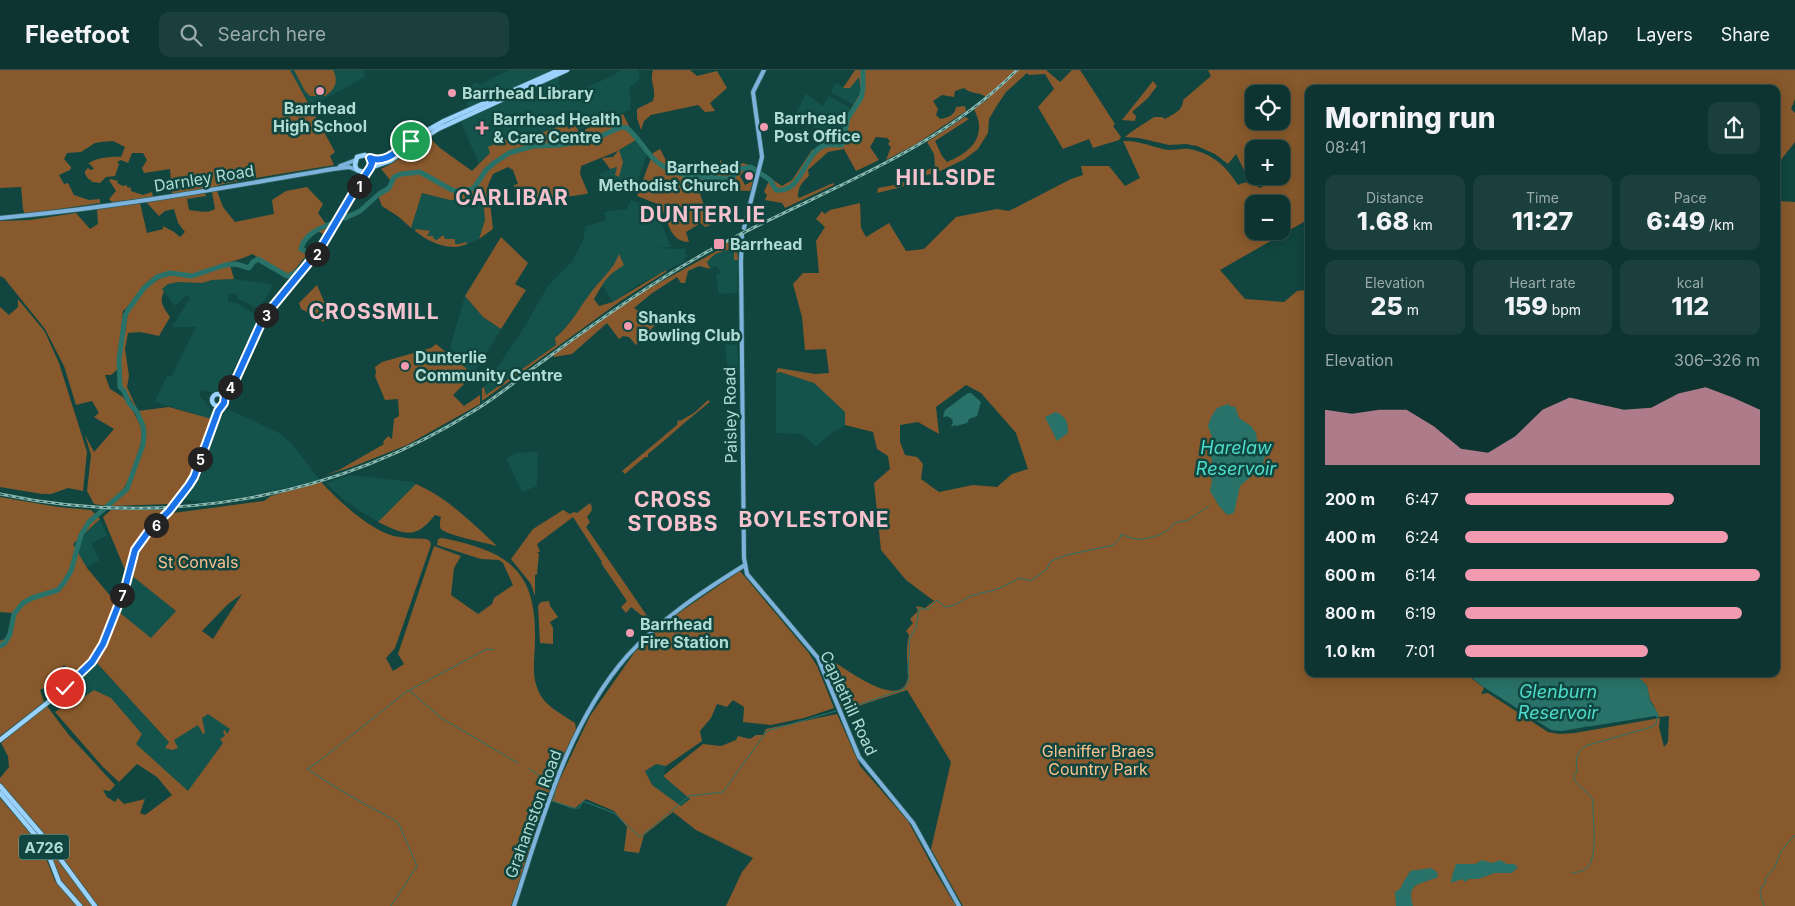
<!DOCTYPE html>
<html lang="en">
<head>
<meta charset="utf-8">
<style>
	:root { --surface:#0d3430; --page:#1b3f3c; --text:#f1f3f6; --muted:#9aaaab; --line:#2d4f4c; --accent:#f29ab0 }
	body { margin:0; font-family:Inter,sans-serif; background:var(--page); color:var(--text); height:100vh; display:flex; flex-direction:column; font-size:19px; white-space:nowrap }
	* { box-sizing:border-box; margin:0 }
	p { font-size:16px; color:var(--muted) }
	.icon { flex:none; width:28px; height:28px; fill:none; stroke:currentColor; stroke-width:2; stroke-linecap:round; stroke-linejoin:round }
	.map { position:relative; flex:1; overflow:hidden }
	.drawer { position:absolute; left:1305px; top:15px; width:475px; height:592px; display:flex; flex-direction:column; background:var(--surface); border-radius:10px; box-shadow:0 2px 12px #0003,0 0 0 1px var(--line) }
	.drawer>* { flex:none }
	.buttons { position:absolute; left:1245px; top:15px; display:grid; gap:10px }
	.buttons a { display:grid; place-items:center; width:45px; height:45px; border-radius:10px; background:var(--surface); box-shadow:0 2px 12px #0003,0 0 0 1px var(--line); font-size:25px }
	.pin { position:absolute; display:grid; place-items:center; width:42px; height:42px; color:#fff; margin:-21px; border:2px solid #fff; border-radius:50%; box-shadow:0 1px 5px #0007 }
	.km { position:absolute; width:25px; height:25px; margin:-12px; border-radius:50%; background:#222; color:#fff; font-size:14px; line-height:25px; text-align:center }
	.round { display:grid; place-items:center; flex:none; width:52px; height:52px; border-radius:10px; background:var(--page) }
	.overview { display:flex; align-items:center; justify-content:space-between; height:85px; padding:0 20px }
	h1 { font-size:28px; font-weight:800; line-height:38px }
	.figures { display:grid; grid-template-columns:repeat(3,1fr); gap:8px; height:85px; padding:5px 20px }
	.figures div { display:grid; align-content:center; border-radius:10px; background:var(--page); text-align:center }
	.figures b { font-size:25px; font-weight:800 }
	.figures small { font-size:14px; font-weight:400 }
	.figures p { font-size:14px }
	.chart { height:140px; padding:10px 20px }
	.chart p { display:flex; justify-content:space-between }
	.chart svg { width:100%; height:90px; margin-top:5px; fill:var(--accent); opacity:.7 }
	ul { padding:0 20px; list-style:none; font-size:16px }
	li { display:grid; grid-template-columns:80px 60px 1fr; align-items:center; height:38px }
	li i { height:12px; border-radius:6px; background:var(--accent) }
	header { display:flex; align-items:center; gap:30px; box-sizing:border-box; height:70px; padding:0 25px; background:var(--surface); border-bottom:1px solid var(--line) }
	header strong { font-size:24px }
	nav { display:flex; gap:28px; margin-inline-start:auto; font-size:18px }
	.search { width:350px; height:45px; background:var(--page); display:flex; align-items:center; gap:12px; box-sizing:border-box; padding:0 18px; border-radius:10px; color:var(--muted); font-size:19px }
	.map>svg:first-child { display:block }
	.built { fill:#14534c }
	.green { fill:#87592c; fill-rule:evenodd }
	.water { fill:#297269 }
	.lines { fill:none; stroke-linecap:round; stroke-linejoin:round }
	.stream { stroke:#297269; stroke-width:1 }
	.river { stroke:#297269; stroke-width:5 }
	.secondary-casing { stroke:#31645e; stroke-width:5.5 }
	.primary-casing { stroke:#31645e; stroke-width:6 }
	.secondary { stroke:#7db2dd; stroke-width:4 }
	.primary { stroke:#9bd1fd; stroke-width:4.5 }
	.rail-casing { stroke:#8ab8b1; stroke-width:3 }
	.rail { stroke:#114640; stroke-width:1; stroke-dasharray:4; stroke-linecap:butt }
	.route-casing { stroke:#fff; stroke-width:10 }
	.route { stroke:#1a73e8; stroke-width:6 }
	.poi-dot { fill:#f29ab0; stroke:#114640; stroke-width:2 }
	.labels { text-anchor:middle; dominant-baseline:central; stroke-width:5; stroke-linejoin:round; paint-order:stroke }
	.shield { fill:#114640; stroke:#80afa8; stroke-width:1 }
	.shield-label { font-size:15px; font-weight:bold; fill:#b0dcd4 }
	.poi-label { font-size:16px; font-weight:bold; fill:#b0dcd4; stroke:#114640; text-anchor:start }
	.street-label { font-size:16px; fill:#b0dcd4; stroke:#114640 }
	.park-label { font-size:16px; fill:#fac28f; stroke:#114640 }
	.water-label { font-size:18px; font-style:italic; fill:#4fdbca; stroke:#114640 }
	.district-label { font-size:21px; font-weight:bold; letter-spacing:1px; fill:#f5c2cd; stroke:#114640 }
</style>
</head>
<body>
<header>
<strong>Fleetfoot</strong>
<div class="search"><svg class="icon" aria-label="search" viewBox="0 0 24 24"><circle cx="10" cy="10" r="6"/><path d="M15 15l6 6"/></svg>Search here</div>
<nav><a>Map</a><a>Layers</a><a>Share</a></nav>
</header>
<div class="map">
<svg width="1795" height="836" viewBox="0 0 1795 836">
	<rect width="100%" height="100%" fill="#114640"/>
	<!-- built -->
	<g class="built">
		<polygon points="288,0 363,0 365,7 311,36"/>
		<polygon points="508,0 551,0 474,36 468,36 466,31 475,26 472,15 476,12 480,15"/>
		<polygon points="620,0 638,0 640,5 638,11 630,17 629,21 631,29 630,40 578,60 574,50 571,52 572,58 568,59 565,54 542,64 537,63 490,83 479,94 461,52 559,7 559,14 563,26 584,17 586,18 614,5"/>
		<polygon points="859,6 861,22 854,35 831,22 835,13 847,19"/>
		<polygon points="806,24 823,36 829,26 851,39 843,70 838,74 813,57 809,51 796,44"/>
		<polygon points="636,70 647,84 635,118 617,111 614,119 605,117 600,104 618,96 619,107 619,80"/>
		<polygon points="422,123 450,129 462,130 483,128 485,150 479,169 463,176 439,175 423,167 411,158"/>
		<polygon points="631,130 646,136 657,143 671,177 654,178 685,179 685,183 687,186 684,189 685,191 639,214 613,232 603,216 593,220 570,253 555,268 556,275 486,325 484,317 525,256 548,216 571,193 584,169 585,157 606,150 604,142 627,139"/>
		<polygon points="730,179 734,182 734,189 738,190 737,223 719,224 716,204 721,204 717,196 710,199 707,191 715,184"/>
		<polygon points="234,209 273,215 259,239 239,229 235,223 228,225 228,232 237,233 261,248 242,281 225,317 213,322 201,320 199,325 210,337 213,345 212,349 155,332 167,306 172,306 196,257 172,257 190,228 188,226 184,227 175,236 162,219 168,214 178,212 202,213 212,210"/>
		<polygon points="465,226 483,247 501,259 477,299 476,307 451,285 452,279 450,278"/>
		<polygon points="727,274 737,275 739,303 728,303 725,276 727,276"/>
		<polygon points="779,302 814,313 845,342 845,355 828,366 816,376 807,368 801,364 778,363 776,362 776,303"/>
		<polygon points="225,340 230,340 279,363 292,374 320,410 244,427 201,433 201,431 192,431 182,428 192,415"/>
		<polygon points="538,382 537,416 522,422 506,388 517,383"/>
		<polygon points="351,405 411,412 416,414 378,452 344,430 326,413"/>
		<polygon points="100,449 107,465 93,473 92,475 99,490 87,498 73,474"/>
		<polygon points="131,505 176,541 151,569 119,542"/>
		<polygon points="96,592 169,672 206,634 233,659 188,722 136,674 74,633 66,623"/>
		<polygon points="656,694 666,696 663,706 690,729 681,736 652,716 645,701"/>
	</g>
	<!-- green -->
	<g class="green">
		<path d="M0,0H290L335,82L330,86L334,95L244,110L219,115L211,119L172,124L170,99L144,103L142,98L147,90L143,83H132L128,93L121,90L117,92L119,94L115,106L106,107L100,113L92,112L90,109L89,110L85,104V101L88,98L91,100L94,99L90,94H88C94,88 112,86 121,87L125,77L113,71L101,72L95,73L81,82L67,83L64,89L71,97L70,100L59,105L64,114L68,113L74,125L89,130L100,129V133L25,144L23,139L21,117L0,118Z"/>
		<path d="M294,0H333C339,11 335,20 325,26H310L305,21Z"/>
		<path d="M653,0H690L697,6L717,1L727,18L710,33L715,41L705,42L698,35L651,45L644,51L641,60L637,48V39L653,31C657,19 649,12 653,0Z"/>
		<path d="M855,0H1046L1060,12L1072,0H1080L1115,54L1113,56L1121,67L1119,70L1093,78L1089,69L1063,79L1038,37L1054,19L1045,4L1029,5L1027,3L1006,22L996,37L989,49L988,63L978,79L965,89L938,102L916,108L902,117L877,123L878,118L900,114L935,96L934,84L927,72L965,47L969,49L935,71L942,86L947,92C963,85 980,75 979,55C979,50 976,44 974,39L988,29C982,21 971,25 964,18L955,21L954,27L942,25L933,31L938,39L936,45L940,49C948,48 955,45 956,37L965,36L966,41L916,74L886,90L891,77L888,74L890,71L887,68L876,67L870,77L879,90L856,101L844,79L828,82L808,100L809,106C802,112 798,117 798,127L799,128L833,113L834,115L785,138L782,133L765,130L767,125L764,122L770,108L782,116L792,110L812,80L824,76V64L838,73L843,70L851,39L861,22L859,7L850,18H843Z"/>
		<path d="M1208,0H1795V29L1791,39L1795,43V72L1776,96V19H1309V149L1220,200L1245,229L1284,232L1297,221L1307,220L1309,221V604H1466L1484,618L1481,624L1488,623L1548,662L1559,664L1575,663L1660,648L1659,657L1664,677L1668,672L1669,646L1658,647L1654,636L1650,630L1647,616L1636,604H1776V131L1795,132V836H963L931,779L951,692L907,620L843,641L824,597L825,594L831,589L836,593C848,601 899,638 907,611C910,603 906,591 907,581C907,575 908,570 909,565L906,561L913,553L910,549L918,541L916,536L925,538L934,531L906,510L881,480L874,413L890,399L888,386L877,379L873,362L845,355V342L814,313L780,302L776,303L778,298L815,304L829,303L826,279L805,280L802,247L793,214L803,203H819L816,171L825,157L816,149L822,141L825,144L830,140L860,133L861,158L866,167L889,153L906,181L924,179L956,147L997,139L1009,141L1071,109L1083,105L1081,96H1109L1125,116L1140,108L1123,71C1140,70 1154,78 1169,80C1176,80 1183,78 1189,79C1212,83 1226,96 1238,115C1246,112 1253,110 1259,118L1264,116L1246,104L1236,84L1228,94L1215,84L1197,76L1186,74L1169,75L1139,68L1125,67C1134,59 1144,54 1154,47H1162L1165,49C1173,44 1183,41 1183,30L1211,6ZM1254,24H1281V51H1254ZM1258,78L1281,79V106H1254V92L1249,85L1254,81V79ZM1254,134H1281V161H1254ZM966,315L981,323L1016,363L1028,399L1012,404L997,417L973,415L939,422L921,409L923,394L917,387L905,385L900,372V355L918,352L939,364L936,337Z"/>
		<polygon points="1153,11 1157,16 1148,28 1132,42 1136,46 1135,51 1122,50"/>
		<path d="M623,44L636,70L619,80L623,92L619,107L615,105L617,97L610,99L602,88L613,87L618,81L581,96L580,104L588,123L586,124C570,127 531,129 520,138L514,115L518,114L513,100L508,97L493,104L488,115L493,159L479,169L485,150L483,128L450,130L422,123L411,158L399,147L382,136L377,123L388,117L391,111L381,99L391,94L430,68L440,78L472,101L490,83L488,77L512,66L520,71C535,64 550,60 566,54L568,59L571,58V52L573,51L579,62Z"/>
		<path d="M660,79C663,84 666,93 672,96C687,103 703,97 720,94V89L726,101L743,93L749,95L740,106L745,115L753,111L750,121L726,120L722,122L721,120C711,118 701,118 692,115L700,124L711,155L705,157L701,153L686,162L689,172C669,172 668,149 660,135L637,126L653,83Z"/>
		<polygon points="111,109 118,111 117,113 123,116 127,115 127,117 130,118 131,116 131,121 143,125 152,122 153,127 112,132 109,129 116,121 109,110"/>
		<path d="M307,117L323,134L318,143L329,158L324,164L314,160L304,170L301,179L306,186L291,204L288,205L252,184C243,189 236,190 226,193C214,196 202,204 189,204C180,204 171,200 162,203C143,209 137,229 123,241L117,300L111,305H105L110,319L123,327L133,341L142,359L141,372L131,405L124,418L107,436L94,434L87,421L91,385L85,365L94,382L114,359L94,347L99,343L92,331L76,335L64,296L45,259L4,208L0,206V151L30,150L76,143L90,159L98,154L97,139L140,133L147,163L163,159V156L174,162L180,167L185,162L178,153L174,139L165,141L159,146L146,132L205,123L206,126L187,129L189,140C198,141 207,144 215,139L212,122L217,121L223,137L235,152L274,144L272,130L286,121Z"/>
		<path d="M416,159L430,161L427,166H433L434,169L437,170L443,165L445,169H455V174H459L466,172L467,174C449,182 429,172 415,161Z"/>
		<polygon points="501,167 528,193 515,214 526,220 501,259 483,247 465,226"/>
		<polygon points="731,170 730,175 737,180 738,190 734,190 734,182 730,179 715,184 707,192 710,199 699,196 688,201 685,213 681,213 677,207 651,224 634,238 646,246 653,242 655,244 654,251 657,253 636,275 629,267 623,266 619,269 607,253 572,284 554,287 553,285 637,225 724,177 723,175"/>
		<path d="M619,184L624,195C605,207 605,211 594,229L599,236L613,232L666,200V202L622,230L482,331V318L484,317L486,325L556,275L555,268C570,256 578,240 589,225C598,212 614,199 619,184Z"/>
		<path d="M230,195L234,209L212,210L202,213L178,212L168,214L162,219L164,222C158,232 165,239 170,247L159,266L140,262L128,263L125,279L129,306L127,317L138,341L169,337L212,349L190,407L171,434L111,436L127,420L134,404L145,368V355L138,341L122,316L120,292L128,243L146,218L162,207L171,205L190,207Z"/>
		<polygon points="317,215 326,236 332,243 323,252 314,245 301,239 299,233"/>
		<polygon points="18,229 45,262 59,293 87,382 83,421 68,418 51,424 42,424 0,417 0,237 9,245 18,237"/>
		<polygon points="436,274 467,299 464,314 453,325 464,336 480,325 480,334 407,375 352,397 323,406 339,400 384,374 383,372 388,366 392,369 394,349 399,346 398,329 385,330 375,306 376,302 375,297 382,292 431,278"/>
		<path d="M708,330L710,332C689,348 668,368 648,384V387H645L625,404L622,401L671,360L677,355L678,350L680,351L694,343Z"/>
		<path d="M321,412C339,431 372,463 399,467C408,469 417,468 426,469L430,471L431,475L395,578L386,588L393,601L404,594L398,584L434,476L461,486L454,498L451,525L478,544L492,534L494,528L513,515L503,493L499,490L481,489L437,475L438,469L442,468C507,481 537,499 535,571C535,587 531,605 538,620C544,636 562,644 575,653L576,660L554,707L511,836H97L0,714V708L9,697L8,686L1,673L47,636L68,664L115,715L110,721L103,720L107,727L115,732L118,728L124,734L145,729L140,743L145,745L172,725L157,707L137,694L119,712L103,697L55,642L63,636L58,627L66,623L75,633L94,620L111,628L142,664L136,674L188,721L223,673L220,669L225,666L223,661L225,660L227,664L230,659L208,644L202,648L205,663L203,664L198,655L174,670L178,678L172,680L165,678L169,672L96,592L119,542L151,568L176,541L131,505C134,495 141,486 141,475L173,443L264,431L271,426ZM242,524L213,569L202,561L228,534Z"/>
		<path d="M416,414C448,428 471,452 497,476C487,473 446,465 441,459C439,456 440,451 441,447L435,445C415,470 405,465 378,452Z"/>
		<path d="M0,427L58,437L91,440L100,449L73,474L87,498L117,534C105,563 98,583 75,605L64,595L56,603L67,613L57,622L51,623L44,618L40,620L44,632L0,666V571L7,568L13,543L0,542Z"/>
		<path d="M590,433C594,440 591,441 587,447L590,452L586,457L654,556L651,559L641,545L631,537L626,543L621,537L627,531L601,493L602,492L573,447L537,474L540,482H537L539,484L537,503L538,504L535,505V526L531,514L511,489L533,459L563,440L570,444L574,442L577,443Z"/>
		<path d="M111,440H167C148,460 131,472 125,500L103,447Z"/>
		<polygon points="740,501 808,582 817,596 834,638 804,648 771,655 743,652 744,637 733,630 727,637 717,634 711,648 700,661 702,671 666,696 656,694 645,701 652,715 681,736 690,729 663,706 703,674 721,676 736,670 738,666 750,669 756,665 763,665 766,659 837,644 860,696 908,751 936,803 956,836 726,836 742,802 753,788 696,760 673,742 644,765 639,783 624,781 627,757 614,741 586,729 575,738 551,731 558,713 590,646 634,583 667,551"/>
		<polygon points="549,531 550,536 558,547 550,552 553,558 553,574 540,573 538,536 541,532"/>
		<polygon points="0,728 41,776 55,811 77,836 0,836"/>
		<polygon points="49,777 93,836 82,836 60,810 48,779"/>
	</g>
	<!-- water -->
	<g class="water">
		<polygon points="968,323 971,323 981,332 977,346 969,349 967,353 956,356 955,355 951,357 953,352 951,348 946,346 945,347 943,347 945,340"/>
		<polygon points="1228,334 1232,337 1235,336 1239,348 1251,356 1256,363 1258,377 1265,378 1265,386 1262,397 1240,416 1234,443 1227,445 1219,436 1210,421 1212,411 1209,398 1212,392 1210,379 1213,370 1208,356 1211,347 1217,338"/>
		<path d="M1056,342C1066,347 1068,351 1068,363L1057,371L1045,347Z"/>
		<polygon points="1467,604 1636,604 1647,616 1650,631 1659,645 1658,647 1655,646 1586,657 1585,654 1585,657 1562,661 1551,660 1482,616"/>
		<polygon points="1482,790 1492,793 1500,790 1507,794 1514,794 1518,797 1512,803 1495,803 1478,809 1469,809 1465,812 1462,809 1451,813 1452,806 1456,794 1475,794"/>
		<path d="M1431,798L1437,802L1438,807C1420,815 1406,812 1413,836H1396L1395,822L1401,818C1403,811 1407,807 1410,801Z"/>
	</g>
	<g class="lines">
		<!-- stream -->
		<g class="stream">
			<polyline points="410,621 441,648 518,693"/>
			<path d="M843,640L904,619L909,612L908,602L910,567L916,558L919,539H928L937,530L945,537L955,535L970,526L998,519L1020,508L1030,511L1046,500L1051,491L1067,485L1114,475L1120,468L1121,464C1126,466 1132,469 1137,469C1148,470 1170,463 1174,453L1188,450L1209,436"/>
			<polyline points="529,699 551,713"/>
			<polyline points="556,718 553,731 572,738 579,738 583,731 614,743 640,767 689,726 723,722 767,661 836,641"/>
			<path d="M1572,803C1577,802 1582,802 1587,798C1599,787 1592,745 1593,730C1588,721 1579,718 1574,709V704L1577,702C1576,690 1575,681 1588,675L1652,657L1656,654L1657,647"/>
			<polyline points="391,836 417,796 399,754 396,751 345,723 307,699 318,692 406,622 487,579 494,580"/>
			<path d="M1764,836C1761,826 1756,820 1766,813L1765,809L1775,797L1781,781L1795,765"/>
		</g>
		<!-- river -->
		<g class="river">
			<path d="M345,148L360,141L379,124L389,118L394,107L401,104L420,102L452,120L462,122L474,118L486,100L494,93L509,83L533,76L559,75L592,70L621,57L627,58C638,67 645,81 656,91C676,109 702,106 727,109L733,107L739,99L751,97L770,110L776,120C804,123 803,81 826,75C831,74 837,75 842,75L848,48L861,28L863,19V0"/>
			<path d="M0,576L5,573L10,564L14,544L23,533L32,528L58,520L65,511L71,501L81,465L89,452L127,419L143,375L144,363L143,356L137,342L129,333L124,321L120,317L119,290L125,246L128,240L144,218L157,207L170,203L192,206L225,195L236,194L249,198L253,192L258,189L287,206C296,204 308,193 309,183L301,179C304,165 318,159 330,154"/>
		</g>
		<!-- secondary casing -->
		<g class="secondary-casing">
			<g id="secondary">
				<polyline points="340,96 356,90"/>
				<path d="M0,148C112,138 223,118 333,99L349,97L357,100"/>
				<polyline points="744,158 762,87 753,22 764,0"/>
				<polyline points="742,164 741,191 744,488 747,504 818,588 859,687 913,753 959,836"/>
				<path d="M514,836C542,751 567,654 628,585C661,549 703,521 745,495"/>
			</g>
		</g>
		<!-- primary casing -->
		<g class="primary-casing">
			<g id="primary">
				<polyline points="370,88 377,90 385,89 426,61 444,51 559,0"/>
				<polyline points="370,98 390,91 438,59 567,0"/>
				<circle cx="218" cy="330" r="6"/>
				<polyline points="224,329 225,324 235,311 264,247 320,179 352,125 370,98 371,90 365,85 357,87 355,95 357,100 363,102 368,100"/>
				<polyline points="0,670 65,619 97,585 117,540 135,480 148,462 169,441 194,407 220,336"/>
				<polyline points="0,716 47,771 95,836"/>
				<polyline points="0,723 41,772 47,781 59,812 80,836"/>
			</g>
		</g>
		<!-- secondary -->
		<use href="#secondary" class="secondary"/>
		<!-- primary -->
		<use href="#primary" class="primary"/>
		<!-- rail casing -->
		<g class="rail-casing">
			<path id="rail" d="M0,424C164,459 336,429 477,339C501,324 523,305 546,289C596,252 645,217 698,187C804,126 929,89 1017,0"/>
		</g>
		<!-- rail -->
		<use href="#rail" class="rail"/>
	</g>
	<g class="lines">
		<!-- route casing -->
		<g class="route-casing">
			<path id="route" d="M65,618L92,592L103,574L125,518L135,480L148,462L169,441L189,415L194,407L218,341L224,333L225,324L235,311L264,247L320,179L352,125L370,98L372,93L370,88C386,94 398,80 411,71"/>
		</g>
		<!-- route -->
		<use href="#route" class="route"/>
	</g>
	<!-- markers -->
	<g class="poi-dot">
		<circle cx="320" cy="21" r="5"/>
		<circle cx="452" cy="23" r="5"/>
		<circle cx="764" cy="57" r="5"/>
		<path d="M479.5 50.5h5v5h5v5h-5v5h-5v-5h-5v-5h5z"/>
		<circle cx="749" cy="106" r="5"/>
		<rect x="713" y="168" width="12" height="12" rx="2.5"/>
		<circle cx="628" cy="256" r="5"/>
		<circle cx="405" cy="296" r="5"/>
		<circle cx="630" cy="563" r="5"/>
	</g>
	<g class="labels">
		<!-- shield labels -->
		<rect class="shield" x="19" y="764.5" width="50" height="25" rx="4"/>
		<g class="shield-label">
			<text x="44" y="777">A726</text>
		</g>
		<!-- poi labels -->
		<g class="poi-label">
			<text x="462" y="23">Barrhead Library</text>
			<text x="320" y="38" text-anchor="middle">Barrhead<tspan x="320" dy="18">High School</tspan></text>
			<text x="774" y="48">Barrhead<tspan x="774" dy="18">Post Office</tspan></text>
			<text x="493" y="49">Barrhead Health<tspan x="493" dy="18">&amp; Care Centre</tspan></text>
			<text x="739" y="97" text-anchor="end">Barrhead<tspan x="739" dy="18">Methodist Church</tspan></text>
			<text x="730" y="174">Barrhead</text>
			<text x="638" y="247">Shanks<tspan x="638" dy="18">Bowling Club</tspan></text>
			<text x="415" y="287">Dunterlie<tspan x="415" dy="18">Community Centre</tspan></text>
			<text x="640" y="554">Barrhead<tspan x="640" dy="18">Fire Station</tspan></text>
		</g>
		<!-- street labels -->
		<g class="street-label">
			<text transform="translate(204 108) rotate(-9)">Darnley Road</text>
			<text transform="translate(730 345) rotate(-91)">Paisley Road</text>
			<text transform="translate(849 633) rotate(65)">Caplethill Road</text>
			<text transform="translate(533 744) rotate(-70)">Grahamston Road</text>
		</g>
		<!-- park labels -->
		<g class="park-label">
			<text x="198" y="492">St Convals</text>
			<text x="1098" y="681">Gleniffer Braes<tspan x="1098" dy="18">Country Park</tspan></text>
		</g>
		<!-- water labels -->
		<g class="water-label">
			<text x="1236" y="377">Harelaw<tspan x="1236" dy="21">Reservoir</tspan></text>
			<text x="1558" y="621">Glenburn<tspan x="1558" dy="21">Reservoir</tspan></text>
		</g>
		<!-- district labels -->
		<g class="district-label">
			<text x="946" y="107">HILLSIDE</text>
			<text x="512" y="127">CARLIBAR</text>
			<text x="703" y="144">DUNTERLIE</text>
			<text x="374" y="241">CROSSMILL</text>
			<text x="673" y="429">CROSS<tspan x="673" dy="24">STOBBS</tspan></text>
			<text x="814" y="449">BOYLESTONE</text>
		</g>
	</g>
</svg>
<div class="buttons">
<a><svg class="icon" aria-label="locate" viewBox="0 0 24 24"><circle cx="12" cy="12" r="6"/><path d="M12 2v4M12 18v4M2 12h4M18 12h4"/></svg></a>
<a>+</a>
<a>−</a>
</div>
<div class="pin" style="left:411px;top:71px;background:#1e9e55"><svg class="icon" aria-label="arrive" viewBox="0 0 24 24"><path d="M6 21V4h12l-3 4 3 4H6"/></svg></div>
<div class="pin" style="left:65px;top:618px;background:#d93025"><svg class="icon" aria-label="check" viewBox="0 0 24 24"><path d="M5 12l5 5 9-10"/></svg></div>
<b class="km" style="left:359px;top:116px">1</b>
<b class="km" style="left:317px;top:184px">2</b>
<b class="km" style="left:266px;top:245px">3</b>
<b class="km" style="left:230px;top:317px">4</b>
<b class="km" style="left:200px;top:389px">5</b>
<b class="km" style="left:156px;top:455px">6</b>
<b class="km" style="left:122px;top:525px">7</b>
<section class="drawer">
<div class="overview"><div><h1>Morning run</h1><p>08:41</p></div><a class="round"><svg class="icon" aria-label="share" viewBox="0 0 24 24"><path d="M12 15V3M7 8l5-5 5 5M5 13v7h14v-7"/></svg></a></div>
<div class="figures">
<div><p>Distance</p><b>1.68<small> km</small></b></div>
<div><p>Time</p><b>11:27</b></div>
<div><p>Pace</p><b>6:49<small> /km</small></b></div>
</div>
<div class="figures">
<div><p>Elevation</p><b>25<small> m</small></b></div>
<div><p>Heart rate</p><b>159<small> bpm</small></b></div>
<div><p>kcal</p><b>112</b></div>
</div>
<div class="chart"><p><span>Elevation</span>306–326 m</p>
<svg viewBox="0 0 160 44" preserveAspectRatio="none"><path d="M0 44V17L10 19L20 17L30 17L40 25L50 36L60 38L70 30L80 17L90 11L100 14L110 17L120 16L130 9L140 6L150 11L160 17V44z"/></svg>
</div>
<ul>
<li><b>200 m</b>6:47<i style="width:71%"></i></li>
<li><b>400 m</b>6:24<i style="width:89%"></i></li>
<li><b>600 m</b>6:14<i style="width:100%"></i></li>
<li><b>800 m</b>6:19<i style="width:94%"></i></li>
<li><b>1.0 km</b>7:01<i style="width:62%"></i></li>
</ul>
</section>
</div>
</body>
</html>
